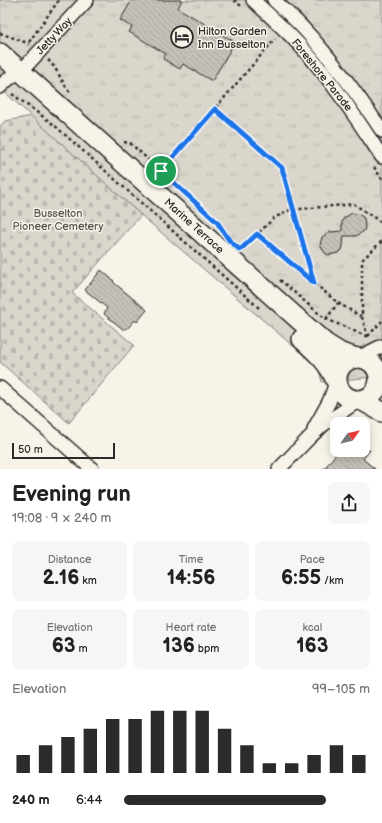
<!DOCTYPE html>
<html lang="en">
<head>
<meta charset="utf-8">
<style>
	:root { --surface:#fff; --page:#f6f6f6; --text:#222; --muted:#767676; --accent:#2b2b2b }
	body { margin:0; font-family:"Balsamiq Sans",sans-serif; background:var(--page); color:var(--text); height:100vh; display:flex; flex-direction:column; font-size:15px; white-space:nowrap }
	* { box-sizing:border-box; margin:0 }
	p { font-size:13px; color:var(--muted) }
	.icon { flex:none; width:22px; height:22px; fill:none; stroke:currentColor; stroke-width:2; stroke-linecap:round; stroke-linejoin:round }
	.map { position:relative; height:469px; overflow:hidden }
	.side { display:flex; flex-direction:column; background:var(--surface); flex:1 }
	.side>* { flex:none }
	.needle { width:26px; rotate:56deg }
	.buttons { position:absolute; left:330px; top:417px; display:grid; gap:8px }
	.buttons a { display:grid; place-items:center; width:40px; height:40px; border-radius:8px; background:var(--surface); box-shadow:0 2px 10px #0003; font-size:20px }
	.scale { position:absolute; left:12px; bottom:10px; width:103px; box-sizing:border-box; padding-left:4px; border:2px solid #2b2b2b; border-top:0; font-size:11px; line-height:14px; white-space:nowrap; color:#2b2b2b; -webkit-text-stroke:3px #f7f3e8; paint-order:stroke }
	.pin { position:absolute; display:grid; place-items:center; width:34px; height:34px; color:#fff; margin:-17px; border:2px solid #fff; border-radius:50%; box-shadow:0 1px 4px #0007 }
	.round { display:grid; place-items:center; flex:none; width:42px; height:42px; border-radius:8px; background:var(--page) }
	.head { display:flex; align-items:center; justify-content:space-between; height:68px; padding:0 12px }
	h1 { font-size:22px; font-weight:600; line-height:30px }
	.figures { display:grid; grid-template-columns:repeat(3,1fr); gap:6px; height:68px; padding:4px 12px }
	.figures div { display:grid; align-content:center; border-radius:8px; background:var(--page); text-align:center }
	.figures b { font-size:20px; font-weight:600 }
	.figures small { font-size:11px; font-weight:400 }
	.figures p { font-size:11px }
	.chart { height:112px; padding:8px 12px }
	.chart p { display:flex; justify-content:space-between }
	.chart svg { width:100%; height:72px; margin-top:4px; stroke:var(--accent); stroke-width:6 }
	ul { padding:0 12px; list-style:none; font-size:13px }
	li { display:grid; grid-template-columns:64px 48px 1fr; align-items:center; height:30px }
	li i { height:10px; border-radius:5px; background:var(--accent) }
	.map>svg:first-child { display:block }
	.cemetery { fill:url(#cemetery-stones); stroke:#82807c }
	.park { fill:url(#park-tufts); stroke:#82807c }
	.building { fill:url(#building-back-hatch); stroke:#2b2b2b }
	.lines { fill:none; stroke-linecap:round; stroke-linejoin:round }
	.street-casing { stroke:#2b2b2b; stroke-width:16 }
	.secondary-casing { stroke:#2b2b2b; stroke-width:22 }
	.path { stroke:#2b2b2b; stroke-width:2.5; stroke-dasharray:3 3; stroke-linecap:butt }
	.street { stroke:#f7f3e8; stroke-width:13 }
	.secondary { stroke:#f7f3e8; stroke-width:19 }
	.route-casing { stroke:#fff; stroke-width:8 }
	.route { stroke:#1a73e8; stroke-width:5 }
	.labels { text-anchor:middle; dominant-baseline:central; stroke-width:3; stroke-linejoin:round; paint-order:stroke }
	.poi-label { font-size:11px; fill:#2b2b2b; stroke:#f7f3e8; text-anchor:start }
	.street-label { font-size:11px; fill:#2b2b2b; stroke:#f7f3e8 }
	.park-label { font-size:11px; fill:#575653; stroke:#f7f3e8 }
</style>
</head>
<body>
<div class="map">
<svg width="382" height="469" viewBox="0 0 382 469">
	<defs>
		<pattern id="cemetery-stones" width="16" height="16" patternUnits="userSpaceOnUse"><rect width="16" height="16" fill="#dad6cc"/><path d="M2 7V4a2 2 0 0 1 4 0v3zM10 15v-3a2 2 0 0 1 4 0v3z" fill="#bbb8af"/></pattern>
		<pattern id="park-tufts" width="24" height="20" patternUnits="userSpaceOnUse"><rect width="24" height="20" fill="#dad6cc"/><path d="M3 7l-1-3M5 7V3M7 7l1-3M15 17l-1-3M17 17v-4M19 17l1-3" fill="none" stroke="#bbb8af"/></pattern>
		<pattern id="building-back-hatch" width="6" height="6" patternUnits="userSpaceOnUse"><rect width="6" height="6" fill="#c4c1b9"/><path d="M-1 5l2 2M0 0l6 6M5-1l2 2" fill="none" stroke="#a9a69f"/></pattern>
	</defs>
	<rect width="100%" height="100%" fill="#f7f3e8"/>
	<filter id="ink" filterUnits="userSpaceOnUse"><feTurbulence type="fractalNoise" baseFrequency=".025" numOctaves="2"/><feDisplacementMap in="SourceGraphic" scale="8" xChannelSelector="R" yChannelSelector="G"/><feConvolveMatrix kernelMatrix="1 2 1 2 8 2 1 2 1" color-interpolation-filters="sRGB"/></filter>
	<g filter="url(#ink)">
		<!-- cemetery -->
		<polygon class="cemetery" points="32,116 141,215 72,293 134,345 69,423 0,362 0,126 5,121"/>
		<!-- park -->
		<polygon class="park" points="0,0 382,0 382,376 322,382 319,370 315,365 141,215 0,88"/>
		<!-- building -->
		<g class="building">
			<polygon points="132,0 182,0 178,8 235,42 212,81 183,64 180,69 163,59 166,54 129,32 132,27 120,20"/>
			<polygon points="352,213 360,215 364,218 365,227 364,231 356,236 344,236 343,245 342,250 338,253 329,255 325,253 320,245 322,237 330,232 342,231 342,222 344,218"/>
			<polygon points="101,270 114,281 113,282 147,310 137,322 135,320 127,329 126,328 124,330 104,314 107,308 85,290"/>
			<polygon points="339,450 370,450 363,459 375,469 324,469"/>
		</g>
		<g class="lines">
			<!-- street casing -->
			<g class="street-casing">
				<g id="street">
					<path d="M253,0C266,12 279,24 291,36C327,72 354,115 382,157"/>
					<path d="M274,0C283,9 294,18 303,28C333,60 358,95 382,131"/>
					<polyline points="0,87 6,81 25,67 87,0"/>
					<polyline points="358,358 382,346"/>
					<polyline points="379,378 382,370"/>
					<polyline points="0,388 92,469"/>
					<polyline points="314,429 329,402 336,383"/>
					<polyline points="279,469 311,436 323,425 359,400"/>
				</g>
			</g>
			<!-- secondary casing -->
			<g class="secondary-casing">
				<g id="secondary">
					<polyline points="0,53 325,343 341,353 357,358"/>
					<path d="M302,339C316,352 329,363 336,381"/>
					<circle cx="358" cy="379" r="21"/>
					<polyline points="361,400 382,412"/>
				</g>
			</g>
			<!-- path -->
			<g class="path">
				<polyline points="234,0 241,6"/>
				<polyline points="0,33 30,44"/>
				<polyline points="29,42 59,0"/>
				<path d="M48,60C58,69 61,82 70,92"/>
				<polyline points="12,94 53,124 259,308"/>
				<polyline points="215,109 282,168 314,283 338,303 362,317"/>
				<polyline points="124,142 130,143 217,222 220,227"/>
				<polyline points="374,167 382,179"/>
				<polyline points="161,171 275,39"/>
				<polyline points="257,234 313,282"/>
				<polyline points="242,249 274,218 290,210 354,204 382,223"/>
				<polyline points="280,280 324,318 368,337"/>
				<polyline points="326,319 338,303"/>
				<polyline points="368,336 382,321"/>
				<polyline points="368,337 362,317 362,260 382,241"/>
			</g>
			<!-- street -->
			<use href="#street" class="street"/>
			<!-- secondary -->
			<use href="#secondary" class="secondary"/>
		</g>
	</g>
	<g class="lines" filter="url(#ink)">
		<!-- route casing -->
		<g class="route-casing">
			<polygon id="route" points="215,109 282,168 314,283 257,234 240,250 229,240 217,222 161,171"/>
		</g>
		<!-- route -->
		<use href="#route" class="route"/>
	</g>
	<!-- icons -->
	<defs>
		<g id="hotel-ring" transform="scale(1.15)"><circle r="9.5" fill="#f7f3e8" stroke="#2b2b2b" stroke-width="1.5"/><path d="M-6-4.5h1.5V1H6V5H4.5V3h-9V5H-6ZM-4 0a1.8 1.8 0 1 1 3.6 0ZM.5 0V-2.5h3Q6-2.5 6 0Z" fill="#2b2b2b"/></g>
	</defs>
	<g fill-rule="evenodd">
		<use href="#hotel-ring" x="182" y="37"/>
	</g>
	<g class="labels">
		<!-- poi labels -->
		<g class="poi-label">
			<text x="198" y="31">Hilton Garden<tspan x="198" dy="13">Inn Busselton</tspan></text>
		</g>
		<!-- street labels -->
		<g class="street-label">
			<text transform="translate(54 36) rotate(-47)">Jetty Way</text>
			<text transform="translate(322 75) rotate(51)">Foreshore Parade</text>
			<text transform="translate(194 226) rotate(42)">Marine Terrace</text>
		</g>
		<!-- park labels -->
		<g class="park-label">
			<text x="58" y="213">Busselton<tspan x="58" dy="13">Pioneer Cemetery</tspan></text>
		</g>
	</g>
</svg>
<div class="buttons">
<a><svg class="needle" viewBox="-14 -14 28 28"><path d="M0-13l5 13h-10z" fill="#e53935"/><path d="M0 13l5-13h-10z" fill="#767676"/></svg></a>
</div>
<div class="scale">50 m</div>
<div class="pin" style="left:161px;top:171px;background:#1e9e55"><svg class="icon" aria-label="arrive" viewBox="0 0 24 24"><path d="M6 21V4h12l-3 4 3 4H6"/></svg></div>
</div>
<section class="side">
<div class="head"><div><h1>Evening run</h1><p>19:08 · 9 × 240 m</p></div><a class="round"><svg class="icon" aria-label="share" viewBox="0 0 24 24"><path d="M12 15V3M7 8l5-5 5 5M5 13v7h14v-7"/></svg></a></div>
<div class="figures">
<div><p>Distance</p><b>2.16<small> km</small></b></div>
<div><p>Time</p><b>14:56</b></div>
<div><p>Pace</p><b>6:55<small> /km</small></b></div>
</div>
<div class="figures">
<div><p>Elevation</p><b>63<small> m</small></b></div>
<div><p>Heart rate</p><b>136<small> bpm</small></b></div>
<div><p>kcal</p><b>163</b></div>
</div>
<div class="chart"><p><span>Elevation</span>99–105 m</p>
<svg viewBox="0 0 160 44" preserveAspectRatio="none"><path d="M5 44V33M15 44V27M25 44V22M35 44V17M45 44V11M55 44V11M65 44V6M75 44V6M85 44V6M95 44V17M105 44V27M115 44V38M125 44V38M135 44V33M145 44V27M155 44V33"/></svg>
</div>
<ul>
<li><b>240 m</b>6:44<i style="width:82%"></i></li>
</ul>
</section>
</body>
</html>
